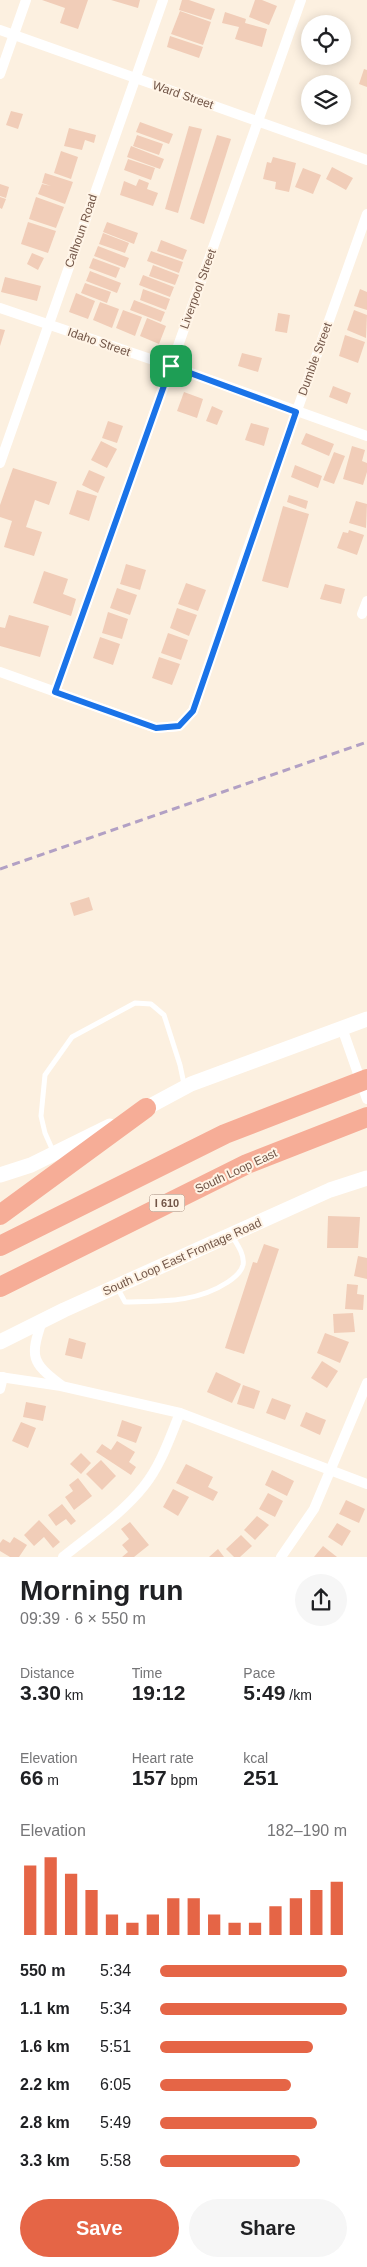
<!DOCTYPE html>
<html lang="en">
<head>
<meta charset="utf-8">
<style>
	:root { --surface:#fff; --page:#f6f6f6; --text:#202124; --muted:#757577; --accent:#e56546 }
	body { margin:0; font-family:Helvetica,sans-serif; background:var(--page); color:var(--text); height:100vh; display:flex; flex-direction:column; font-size:19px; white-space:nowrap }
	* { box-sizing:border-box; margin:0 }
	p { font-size:16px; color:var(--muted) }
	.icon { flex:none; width:28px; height:28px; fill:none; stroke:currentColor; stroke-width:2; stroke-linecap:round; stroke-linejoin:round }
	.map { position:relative; height:1557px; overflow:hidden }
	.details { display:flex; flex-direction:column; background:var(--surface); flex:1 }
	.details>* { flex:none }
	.fabs { position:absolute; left:301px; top:15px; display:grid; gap:10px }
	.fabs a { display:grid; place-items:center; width:50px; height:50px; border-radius:50%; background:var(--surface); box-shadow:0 2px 12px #0003; font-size:25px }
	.pin { position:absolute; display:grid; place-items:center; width:42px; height:42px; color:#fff; margin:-21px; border-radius:10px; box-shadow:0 2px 8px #0006 }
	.round { display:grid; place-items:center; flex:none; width:52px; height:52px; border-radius:26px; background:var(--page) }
	.summary { display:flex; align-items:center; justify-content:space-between; height:85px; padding:0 20px }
	h1 { font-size:28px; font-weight:700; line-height:38px }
	.metrics { display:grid; grid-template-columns:repeat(3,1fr); gap:8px; height:85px; padding:5px 20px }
	.metrics div { display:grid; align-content:center }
	.metrics b { font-size:21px; font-weight:700 }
	.metrics small { font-size:14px; font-weight:400 }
	.metrics p { font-size:14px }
	.chart { height:140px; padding:10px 20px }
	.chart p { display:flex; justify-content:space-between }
	.chart svg { width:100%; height:90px; margin-top:5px; stroke:var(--accent); stroke-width:6 }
	.primary-button { display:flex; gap:10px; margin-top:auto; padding:10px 20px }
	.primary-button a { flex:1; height:58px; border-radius:30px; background:var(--accent); color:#fff; font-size:20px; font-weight:700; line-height:58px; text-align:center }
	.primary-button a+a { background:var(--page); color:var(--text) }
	ul { padding:0 20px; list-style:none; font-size:16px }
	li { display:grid; grid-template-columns:80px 60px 1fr; align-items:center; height:38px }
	li i { height:12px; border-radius:6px; background:var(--accent) }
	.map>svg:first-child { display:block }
	.building { fill:#f1cdb8 }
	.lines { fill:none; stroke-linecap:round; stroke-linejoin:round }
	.lane { stroke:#fff; stroke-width:5 }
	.street { stroke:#fff; stroke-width:10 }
	.secondary { stroke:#fff; stroke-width:15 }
	.highway { stroke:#f6ad97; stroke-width:20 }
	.rail { stroke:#b2a0c4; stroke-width:3; stroke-dasharray:8 5; stroke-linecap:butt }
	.route-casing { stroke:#fff; stroke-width:10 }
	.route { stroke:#1a73e8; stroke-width:6 }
	.labels { text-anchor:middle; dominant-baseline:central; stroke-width:4; stroke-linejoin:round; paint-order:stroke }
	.shield { fill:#fff4e6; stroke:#9c8577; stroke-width:1 }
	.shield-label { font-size:11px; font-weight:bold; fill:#725648 }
	.street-label { font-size:12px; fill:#725648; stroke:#fff4e6 }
</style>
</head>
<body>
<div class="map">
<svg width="367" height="1557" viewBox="0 0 367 1557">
	<rect width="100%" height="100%" fill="#fcf0e0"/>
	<!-- building -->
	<g class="building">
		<polygon points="42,0 88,0 78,29 60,23 65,8"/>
		<polygon points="111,0 140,0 138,8"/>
		<polygon points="182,0 189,0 215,9 211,20 179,10"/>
		<polygon points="255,0 262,0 277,6 269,25 249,17"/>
		<polygon points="180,11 211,22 203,45 171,34"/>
		<polygon points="225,12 246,19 245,23 267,29 262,47 235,39 239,27 222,23"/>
		<polygon points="170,36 203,47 199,58 167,47"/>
		<polygon points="364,69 367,70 367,87 359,84"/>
		<polygon points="11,111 23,114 18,129 6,125"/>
		<polygon points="140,122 173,134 169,144 136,132"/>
		<polygon points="189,126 202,129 178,213 165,209"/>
		<polygon points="69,128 96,135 94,143 85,140 82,150 64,146"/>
		<polygon points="137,135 163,144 159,155 133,146"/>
		<polygon points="217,135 231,139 204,224 190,219"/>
		<polygon points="131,146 164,159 160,169 127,157"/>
		<polygon points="61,151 78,157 71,179 54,173"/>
		<polygon points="273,157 296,163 289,192 275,189 276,182 263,179 267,162 271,163"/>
		<polygon points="128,159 155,168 151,180 124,170"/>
		<polygon points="332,167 353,178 346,190 326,179"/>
		<polygon points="303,168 321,175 313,194 295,187"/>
		<polygon points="45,173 73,182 65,204 38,194 42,184 51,186 42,183"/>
		<polygon points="139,179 149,183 147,189 158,193 153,206 120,195 124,181 136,186"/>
		<polygon points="0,184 9,187 6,198 0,196"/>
		<polygon points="0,197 6,199 2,209 0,208"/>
		<polygon points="36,197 64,207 56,228 29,219"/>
		<polygon points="28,222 56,231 48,253 21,244"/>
		<polygon points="107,222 138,233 134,244 103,232"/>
		<polygon points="103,233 129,243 125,253 99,244"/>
		<polygon points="161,240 187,250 183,260 157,251"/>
		<polygon points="98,246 129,258 125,268 94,256"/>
		<polygon points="151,251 183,262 179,273 147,261"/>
		<polygon points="32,253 44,258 38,270 27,264"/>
		<polygon points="93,258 120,268 116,278 89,268"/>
		<polygon points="153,265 179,275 175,285 149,276"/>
		<polygon points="90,271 121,283 117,293 86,281"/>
		<polygon points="143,275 174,287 170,297 139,285"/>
		<polygon points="5,277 41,286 37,301 1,292"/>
		<polygon points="85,283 111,292 107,303 81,293"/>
		<polygon points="143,289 170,299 166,310 140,300"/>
		<polygon points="360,289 367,292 367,310 354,306"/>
		<polygon points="76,293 95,301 88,319 69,312"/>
		<polygon points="134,300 165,312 161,322 130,310"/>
		<polygon points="100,302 119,309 112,328 93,320"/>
		<polygon points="123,310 142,317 135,336 116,328"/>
		<polygon points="354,310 367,315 366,338 347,330"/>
		<polygon points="278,313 290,315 287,333 275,331"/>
		<polygon points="147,318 166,326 159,344 140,336"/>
		<polygon points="0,329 5,330 0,346"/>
		<polygon points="345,335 365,342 358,363 339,356"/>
		<polygon points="242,353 262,358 258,372 238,366"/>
		<polygon points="333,386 351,393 347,404 329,397"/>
		<polygon points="184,392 203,399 197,418 177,411"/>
		<polygon points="212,406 223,411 217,425 206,421"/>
		<polygon points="108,421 123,426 117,443 102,438"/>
		<polygon points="251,423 269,428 264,446 245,440"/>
		<polygon points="306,433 334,444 329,456 301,444"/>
		<polygon points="101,441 117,449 107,468 91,460"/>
		<polygon points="352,446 365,450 362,461 367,463 367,472 363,485 343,479"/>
		<polygon points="334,452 345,456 334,484 323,480"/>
		<polygon points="295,465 322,476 318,488 291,477"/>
		<polygon points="13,468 57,482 49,505 35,500 26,527 42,532 34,556 4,547 12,521 0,517 0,505"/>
		<polygon points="89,470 105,477 98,493 82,485"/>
		<polygon points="77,490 97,496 89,521 69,514"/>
		<polygon points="289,495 308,501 306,509 287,502"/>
		<polygon points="356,501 367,504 366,528 349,523"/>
		<polygon points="283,506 309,514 288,588 262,581"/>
		<polygon points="349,530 364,535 357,555 337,548 343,532 348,533"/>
		<polygon points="126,564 146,570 140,590 120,584"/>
		<polygon points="44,571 68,579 63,594 76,599 71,616 33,603"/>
		<polygon points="186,583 206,590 198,611 178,604"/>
		<polygon points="325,584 345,589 341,604 320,599"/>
		<polygon points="117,588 137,595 130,615 110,608"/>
		<polygon points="177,608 197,615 189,636 170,628"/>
		<polygon points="108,612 128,619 122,639 102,633"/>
		<polygon points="9,615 49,626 40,657 0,646 0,627 5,628"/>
		<polygon points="168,633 188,640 181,660 161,653"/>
		<polygon points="100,637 120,644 113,665 93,658"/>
		<polygon points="159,657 180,664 172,685 152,678"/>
		<polygon points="89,897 93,910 74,916 70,903"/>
		<polygon points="328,1216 360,1217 358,1248 327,1248"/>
		<polygon points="264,1244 279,1249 244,1354 225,1348 253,1262 257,1263"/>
		<polygon points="358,1256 367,1258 367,1279 354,1276"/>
		<polygon points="347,1284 358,1285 357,1294 364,1295 363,1310 345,1309"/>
		<polygon points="353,1313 355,1332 334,1333 333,1314"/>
		<polygon points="325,1333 349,1342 340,1363 317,1353"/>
		<polygon points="69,1338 86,1343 82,1359 65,1355"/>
		<polygon points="322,1361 338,1371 327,1388 311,1378"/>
		<polygon points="216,1372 241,1384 232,1403 207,1392"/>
		<polygon points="243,1385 260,1391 254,1409 237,1404"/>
		<polygon points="272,1398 291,1405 285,1420 266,1413"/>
		<polygon points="26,1402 46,1406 43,1421 23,1417"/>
		<polygon points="306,1412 326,1420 320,1435 300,1426"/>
		<polygon points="122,1420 142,1427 136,1443 117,1436"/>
		<polygon points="21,1422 36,1428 28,1448 12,1441"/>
		<polygon points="117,1441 135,1452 129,1462 136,1467 131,1475 96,1452 102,1444 111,1450"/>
		<polygon points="81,1453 91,1463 81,1474 70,1464"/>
		<polygon points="101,1460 116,1476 102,1490 86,1474"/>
		<polygon points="186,1464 213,1477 208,1487 218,1492 213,1501 176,1483"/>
		<polygon points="272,1470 294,1481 287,1496 265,1485"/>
		<polygon points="78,1478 92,1496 74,1510 65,1497 73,1491 69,1485"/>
		<polygon points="173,1489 189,1497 178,1516 163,1507"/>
		<polygon points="268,1493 283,1501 275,1517 259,1509"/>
		<polygon points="346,1500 365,1509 359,1523 339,1514"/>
		<polygon points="62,1504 76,1521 71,1525 66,1519 56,1526 48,1515"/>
		<polygon points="257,1516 269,1525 255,1540 244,1530"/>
		<polygon points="39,1520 60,1542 53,1548 44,1537 34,1546 24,1535"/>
		<polygon points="130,1522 149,1545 134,1557 122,1557 128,1552 122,1545 129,1539 121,1529"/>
		<polygon points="337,1523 351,1531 342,1546 328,1537"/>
		<polygon points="241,1535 252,1546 240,1557 234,1557 226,1549"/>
		<polygon points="14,1537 27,1545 19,1557 10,1557 0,1551 0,1543 3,1539 10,1543"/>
		<polygon points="323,1546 337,1557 314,1557"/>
		<polygon points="218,1549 224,1557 209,1557"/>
	</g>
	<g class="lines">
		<!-- lane -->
		<g class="lane">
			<polyline points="53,1151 45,1133 41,1116 45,1075 72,1037 135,1003 151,1004 164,1015 180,1065 184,1084"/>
			<path d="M118,1289L125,1302C162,1301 196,1303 228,1282C234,1278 241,1273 243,1265C245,1255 237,1244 232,1236"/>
		</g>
		<!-- street -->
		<g class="street">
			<polyline points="0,30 367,160"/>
			<polyline points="0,74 26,0"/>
			<polyline points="0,308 171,366 367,436"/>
			<polyline points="0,463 163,0"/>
			<polyline points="362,614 367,601"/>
			<polyline points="0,672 156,728 179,726 193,711 243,562 367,214"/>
			<polyline points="55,692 301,0"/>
			<polyline points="342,1028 367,1099"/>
			<path d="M42,1321C30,1357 31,1362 61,1385"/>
			<polyline points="0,1377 61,1386 180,1413 367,1484"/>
			<polyline points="0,1389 3,1377"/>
			<path d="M63,1557C90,1535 123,1513 144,1486C161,1465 170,1437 180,1413"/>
			<polyline points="281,1557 314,1509 367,1383"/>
		</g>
		<!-- secondary -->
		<g class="secondary">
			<polyline points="137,1113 191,1084 367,1019"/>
			<polyline points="0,1175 31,1165 110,1126"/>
			<polyline points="0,1342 64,1310 330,1190 367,1178"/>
		</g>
		<!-- highway -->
		<g class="highway">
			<polyline points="0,1215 146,1108"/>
			<polyline points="0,1246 225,1134 367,1079"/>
			<polyline points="0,1287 247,1164 367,1117"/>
		</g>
		<!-- rail -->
		<polyline class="rail" points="0,869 367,742"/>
	</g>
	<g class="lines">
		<!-- route casing -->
		<g class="route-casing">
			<polygon id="route" points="171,366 296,412 193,711 179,726 156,728 55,692"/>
		</g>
		<!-- route -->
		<use href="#route" class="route"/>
	</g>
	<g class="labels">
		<!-- shield labels -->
		<rect class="shield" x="149.5" y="1194.5" width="35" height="17" rx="4"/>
		<g class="shield-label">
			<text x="167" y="1203">I 610</text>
		</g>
		<!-- street labels -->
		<g class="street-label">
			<text transform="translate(183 95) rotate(19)">Ward Street</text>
			<text transform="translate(81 231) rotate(-71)">Calhoun Road</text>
			<text transform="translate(198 289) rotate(-70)">Liverpool Street</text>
			<text transform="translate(99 342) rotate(19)">Idaho Street</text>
			<text transform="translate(315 359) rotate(-70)">Dumble Street</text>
			<text transform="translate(236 1171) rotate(-25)">South Loop East</text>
			<text transform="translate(182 1257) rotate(-24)">South Loop East Frontage Road</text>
		</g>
	</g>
</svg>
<div class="fabs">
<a><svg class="icon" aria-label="locate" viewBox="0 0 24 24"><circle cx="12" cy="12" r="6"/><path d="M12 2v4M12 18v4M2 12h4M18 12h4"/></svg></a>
<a><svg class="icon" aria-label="layers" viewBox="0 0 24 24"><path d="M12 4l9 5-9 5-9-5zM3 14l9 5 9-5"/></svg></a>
</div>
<div class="pin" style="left:171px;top:366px;background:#1e9e55"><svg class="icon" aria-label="arrive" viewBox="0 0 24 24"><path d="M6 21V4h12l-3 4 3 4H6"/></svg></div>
</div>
<section class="details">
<div class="summary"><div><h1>Morning run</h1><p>09:39 · 6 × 550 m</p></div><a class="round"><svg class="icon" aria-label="share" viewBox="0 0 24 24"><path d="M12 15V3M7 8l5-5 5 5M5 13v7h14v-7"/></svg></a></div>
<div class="metrics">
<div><p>Distance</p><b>3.30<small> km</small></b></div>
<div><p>Time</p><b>19:12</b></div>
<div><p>Pace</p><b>5:49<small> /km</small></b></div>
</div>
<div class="metrics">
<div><p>Elevation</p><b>66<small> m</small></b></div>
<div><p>Heart rate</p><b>157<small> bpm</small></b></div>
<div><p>kcal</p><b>251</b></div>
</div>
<div class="chart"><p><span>Elevation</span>182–190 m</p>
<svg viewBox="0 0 160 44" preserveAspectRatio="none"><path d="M5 44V10M15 44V6M25 44V14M35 44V22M45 44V34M55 44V38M65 44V34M75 44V26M85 44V26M95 44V34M105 44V38M115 44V38M125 44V30M135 44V26M145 44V22M155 44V18"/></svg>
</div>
<ul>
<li><b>550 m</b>5:34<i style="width:100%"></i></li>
<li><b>1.1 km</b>5:34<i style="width:100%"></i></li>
<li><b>1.6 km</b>5:51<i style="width:82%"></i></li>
<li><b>2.2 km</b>6:05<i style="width:70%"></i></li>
<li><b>2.8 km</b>5:49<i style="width:84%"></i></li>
<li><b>3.3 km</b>5:58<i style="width:75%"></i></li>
</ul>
<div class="primary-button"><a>Save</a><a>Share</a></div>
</section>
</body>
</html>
